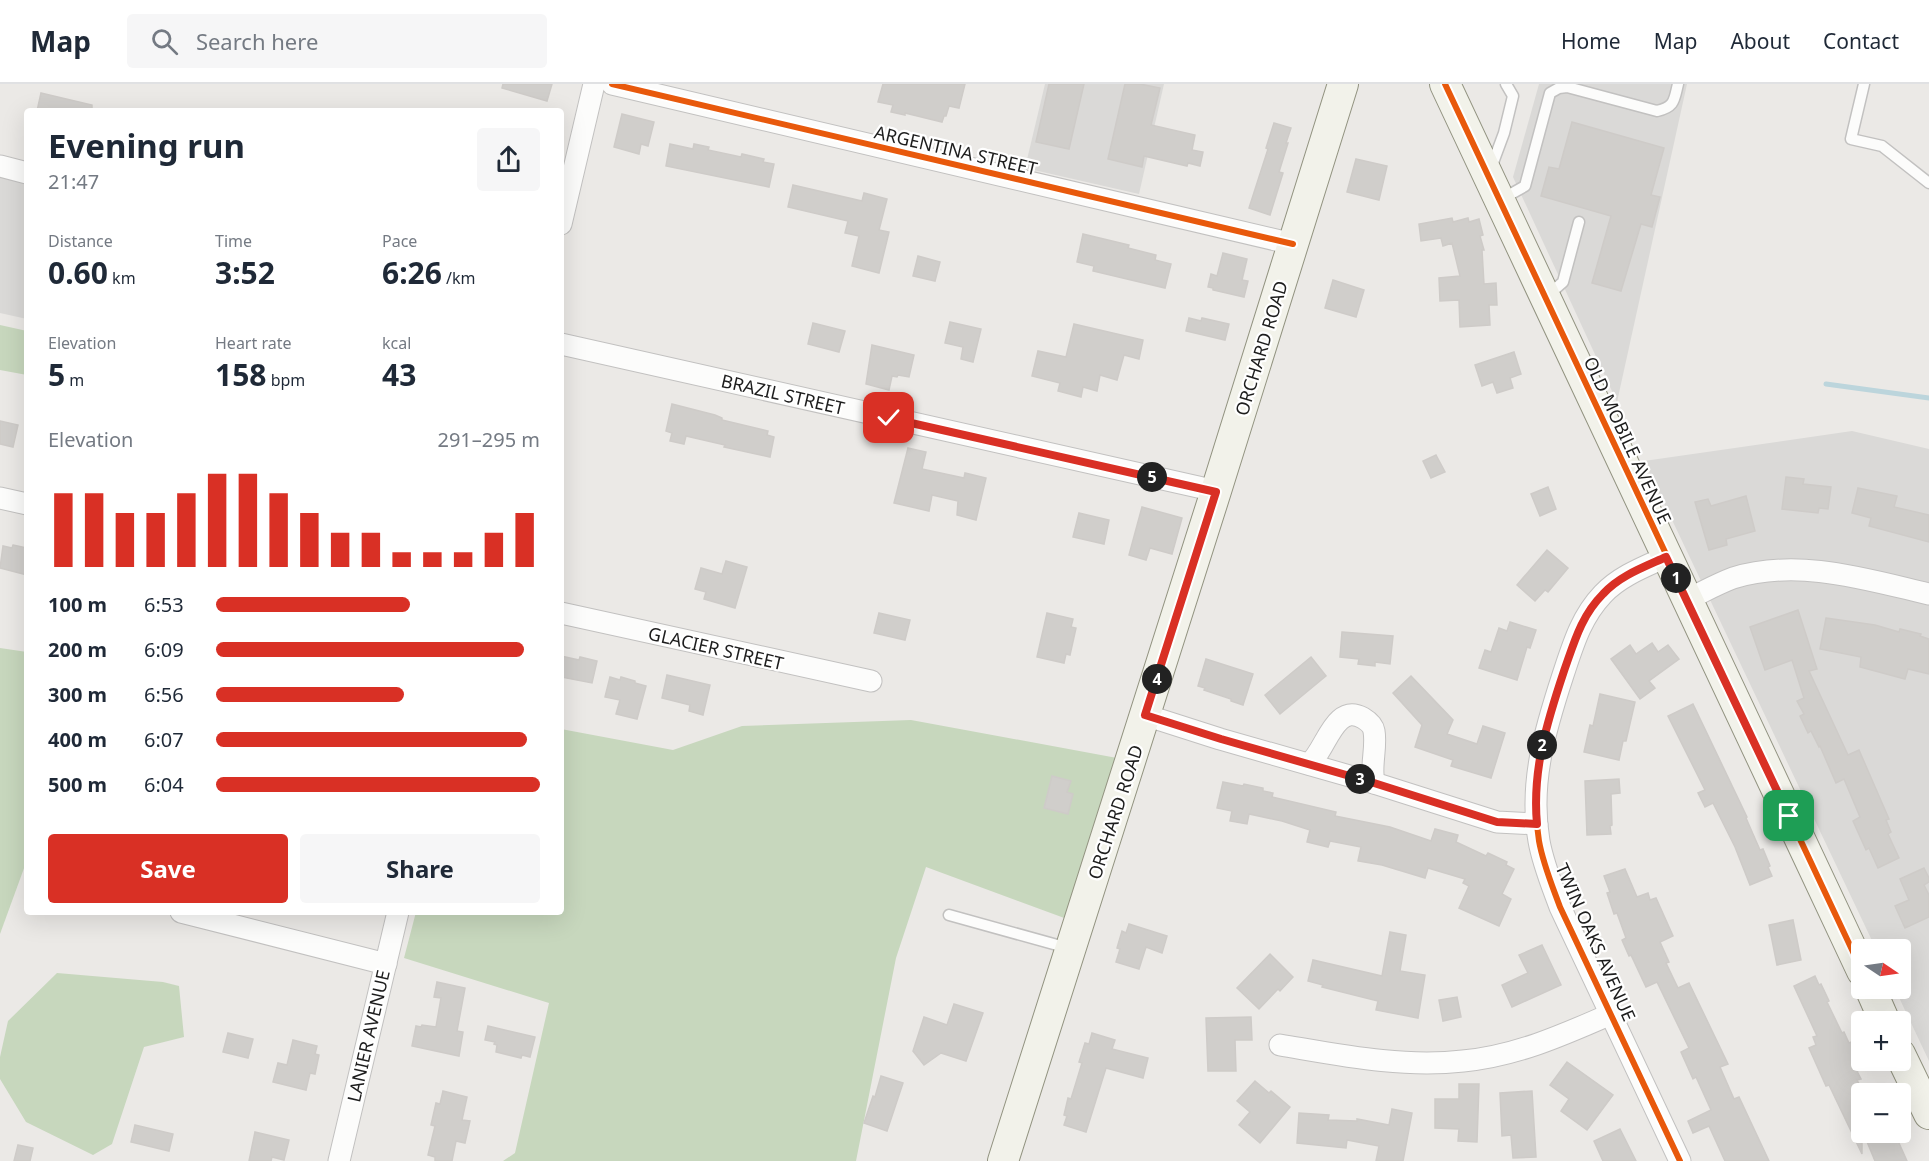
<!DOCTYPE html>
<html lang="en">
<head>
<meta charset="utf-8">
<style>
	:root { --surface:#fff; --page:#f6f6f7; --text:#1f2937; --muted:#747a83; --line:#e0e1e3; --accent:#d93025 }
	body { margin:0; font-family:"Noto Sans",sans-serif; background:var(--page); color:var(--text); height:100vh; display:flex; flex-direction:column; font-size:22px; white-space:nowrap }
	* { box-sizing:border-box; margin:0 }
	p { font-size:20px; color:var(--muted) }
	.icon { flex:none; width:33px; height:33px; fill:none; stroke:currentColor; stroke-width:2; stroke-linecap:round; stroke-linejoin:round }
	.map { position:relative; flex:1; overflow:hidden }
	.sheet { position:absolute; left:24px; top:24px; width:540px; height:807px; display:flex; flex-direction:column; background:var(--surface); border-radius:6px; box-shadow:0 6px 24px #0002 }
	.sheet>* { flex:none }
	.needle { width:39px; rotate:103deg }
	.controls { position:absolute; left:1851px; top:855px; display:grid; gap:12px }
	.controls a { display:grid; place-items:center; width:60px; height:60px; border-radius:6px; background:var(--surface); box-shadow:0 6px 24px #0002; font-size:30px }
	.pin { position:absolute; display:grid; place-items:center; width:51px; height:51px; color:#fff; margin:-26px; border-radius:12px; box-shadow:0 3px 9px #0006 }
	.km { position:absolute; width:30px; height:30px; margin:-15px; border-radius:50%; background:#222; color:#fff; font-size:16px; line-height:30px; text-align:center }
	.round { display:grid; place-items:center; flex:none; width:63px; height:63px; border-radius:6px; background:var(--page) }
	.head { display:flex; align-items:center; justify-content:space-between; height:102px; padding:0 24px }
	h1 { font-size:33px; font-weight:700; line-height:45px }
	.metrics { display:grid; grid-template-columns:repeat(3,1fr); gap:9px; height:102px; padding:6px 24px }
	.metrics div { display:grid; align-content:center }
	.metrics b { font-size:30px; font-weight:700 }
	.metrics small { font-size:16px; font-weight:400 }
	.metrics p { font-size:16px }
	.chart { height:168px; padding:12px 24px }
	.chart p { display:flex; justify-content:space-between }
	.chart svg { width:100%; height:108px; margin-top:6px; stroke:var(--accent); stroke-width:6 }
	.action { display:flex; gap:12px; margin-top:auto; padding:12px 24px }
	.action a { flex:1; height:69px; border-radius:6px; background:var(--accent); color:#fff; font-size:24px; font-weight:700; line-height:69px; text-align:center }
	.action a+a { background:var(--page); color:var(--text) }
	ul { padding:0 24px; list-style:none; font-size:20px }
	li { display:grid; grid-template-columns:96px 72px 1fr; align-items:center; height:45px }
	li i { height:15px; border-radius:8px; background:var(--accent) }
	header { display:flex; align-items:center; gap:36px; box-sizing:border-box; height:84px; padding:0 30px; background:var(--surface); border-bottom:2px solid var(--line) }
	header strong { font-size:28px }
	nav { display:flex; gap:33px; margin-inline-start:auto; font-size:21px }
	.search { width:420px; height:54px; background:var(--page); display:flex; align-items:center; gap:15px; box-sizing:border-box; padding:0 21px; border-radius:6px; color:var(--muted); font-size:22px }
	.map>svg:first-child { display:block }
	.residential { fill:#dad9d7 }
	.forest { fill:#c7d7bd }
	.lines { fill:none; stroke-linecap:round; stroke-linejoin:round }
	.stream { stroke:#bcd5dc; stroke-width:5 }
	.building { fill:#d0cecb; stroke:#cecbc8; stroke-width:1.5 }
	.lane-casing { stroke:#c2c1c0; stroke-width:13 }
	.street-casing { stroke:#c2c1c0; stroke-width:23 }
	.secondary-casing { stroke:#929380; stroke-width:32 }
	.lane { stroke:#fcfcfb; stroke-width:10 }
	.street { stroke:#fcfcfb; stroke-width:21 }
	.secondary { stroke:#f2f2ea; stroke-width:30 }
	.cycleway-casing { stroke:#fff; stroke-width:10 }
	.cycleway { stroke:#e8590c; stroke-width:6 }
	.route-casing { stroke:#fff; stroke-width:12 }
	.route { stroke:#d93025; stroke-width:8 }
	.labels { text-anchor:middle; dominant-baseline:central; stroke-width:4.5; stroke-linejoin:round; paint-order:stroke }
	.street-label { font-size:18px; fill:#1d1d1d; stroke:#fff }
</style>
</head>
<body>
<header>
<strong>Map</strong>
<div class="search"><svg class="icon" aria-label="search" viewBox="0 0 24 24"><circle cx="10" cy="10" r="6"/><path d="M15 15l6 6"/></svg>Search here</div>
<nav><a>Home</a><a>Map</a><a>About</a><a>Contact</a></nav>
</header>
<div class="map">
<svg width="1929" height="1077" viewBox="0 0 1929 1077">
	<rect width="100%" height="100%" fill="#ebe9e6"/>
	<!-- residential -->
	<g class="residential">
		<polygon points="1045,0 1164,0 1139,110 1025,84"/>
		<polygon points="1539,0 1687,0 1617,318 1513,93"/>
		<polygon points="0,92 27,98 27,235 0,229"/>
		<polygon points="1852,347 1929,365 1929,977 1895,905 1900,904 1900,866 1876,865 1644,377"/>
	</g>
	<!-- forest -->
	<g class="forest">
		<polygon points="0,241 27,247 27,291 0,286"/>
		<polygon points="0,564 27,568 27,776 0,850"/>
		<polygon points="911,636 1117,674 1067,835 926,783 896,874 856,1077 503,1077 515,1069 549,919 404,874 416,828 561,828 561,645 673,666 742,642"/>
		<polygon points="57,889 163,898 179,902 184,953 144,963 112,1060 93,1071 26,1038 0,995 0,973 8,937"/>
	</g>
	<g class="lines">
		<!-- stream -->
		<polyline class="stream" points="1826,300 1929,314"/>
	</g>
	<!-- building -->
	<g class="building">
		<polygon points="503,0 552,0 547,17 502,4"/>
		<polygon points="883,0 965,0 959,24 949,22 946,32 944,32 942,38 905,29 905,31 891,28 893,21 878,18"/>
		<polygon points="1049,0 1084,0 1069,65 1036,58"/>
		<polygon points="1125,0 1140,0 1160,4 1151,41 1195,51 1192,66 1203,68 1200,82 1188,79 1187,82 1144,72 1142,83 1108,75"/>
		<polygon points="41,9 92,21 92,27 37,27"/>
		<polygon points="622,30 654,38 648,62 641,60 639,70 614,63"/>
		<polygon points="1572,38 1664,64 1651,111 1660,113 1652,143 1641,140 1621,207 1592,199 1611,132 1541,112 1549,83 1559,85"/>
		<polygon points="1274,39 1291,44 1286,59 1288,59 1279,88 1283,89 1270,131 1249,124 1268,65 1266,64"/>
		<polygon points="670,60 693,65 694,60 709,63 708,66 741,73 742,70 764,75 763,78 774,80 769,103 666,82"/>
		<polygon points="1356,75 1387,82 1379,116 1347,108"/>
		<polygon points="793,101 862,117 864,109 887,115 879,146 889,148 879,189 852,182 859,152 845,149 848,137 788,123"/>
		<polygon points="1452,134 1453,138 1468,134 1469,138 1479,135 1483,151 1480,152 1484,166 1482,166 1484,200 1496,199 1497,221 1489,221 1490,241 1460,243 1459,216 1440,217 1439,194 1460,192 1452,159 1443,162 1441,154 1421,157 1419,140"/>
		<polygon points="1083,150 1129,161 1128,164 1156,171 1155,176 1171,180 1165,204 1093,187 1094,182 1077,178"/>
		<polygon points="1223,169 1247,175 1242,196 1248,197 1244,213 1213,206 1213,204 1208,203 1211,190 1217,192"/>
		<polygon points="918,172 940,178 935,197 913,192"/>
		<polygon points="1333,196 1364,206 1356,233 1325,224"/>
		<polygon points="1189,234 1201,237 1202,234 1229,240 1225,256 1186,247"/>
		<polygon points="950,238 981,245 973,278 961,275 963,263 945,259"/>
		<polygon points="813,239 845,247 839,268 808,260"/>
		<polygon points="1074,240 1143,256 1139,275 1124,271 1117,296 1100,291 1097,307 1083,303 1081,313 1058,307 1060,299 1032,292 1038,267 1066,273"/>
		<polygon points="872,261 914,271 909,293 898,291 897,293 892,292 889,306 866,300"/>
		<polygon points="1514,268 1521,290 1510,294 1513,304 1497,309 1493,298 1482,302 1475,281"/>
		<polygon points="672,320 715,331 722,334 722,336 768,347 767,351 774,353 770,373 724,363 725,361 686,352 684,360 670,357 672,349 666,347"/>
		<polygon points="0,337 18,341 13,363 0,360"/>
		<polygon points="908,364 926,368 922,385 964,394 965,389 986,394 976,436 957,431 958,417 932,411 929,427 894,419"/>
		<polygon points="1436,371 1445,388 1431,394 1423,377"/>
		<polygon points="1786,393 1804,395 1803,400 1831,403 1828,425 1819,424 1818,429 1782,425"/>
		<polygon points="1548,403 1556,425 1540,432 1531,410"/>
		<polygon points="1858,404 1897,412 1894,423 1929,431 1929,458 1869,442 1871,434 1852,429"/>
		<polygon points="1746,412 1755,447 1726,455 1727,461 1709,466 1695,418 1708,415 1711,422"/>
		<polygon points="1142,423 1182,434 1172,470 1150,464 1146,476 1129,471"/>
		<polygon points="1079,429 1109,436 1104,460 1073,453"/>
		<polygon points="13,461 27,464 27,491 0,484 3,462 12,464"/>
		<polygon points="1547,466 1568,484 1548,508 1545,506 1535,517 1517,501"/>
		<polygon points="726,477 747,483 735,524 704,515 706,508 695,505 701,484 722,490"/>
		<polygon points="1798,526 1817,585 1809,587 1848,671 1859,666 1889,735 1886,736 1891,748 1888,750 1899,774 1878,784 1869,764 1866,766 1853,737 1860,733 1844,695 1836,699 1820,662 1819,663 1811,647 1808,649 1800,632 1804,630 1797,617 1804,614 1792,576 1765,586 1750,543"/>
		<polygon points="879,529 910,536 905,556 874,549"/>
		<polygon points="1047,529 1073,535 1071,543 1076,544 1070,571 1066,570 1064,579 1037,573"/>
		<polygon points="1826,534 1875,541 1899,548 1900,545 1921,550 1920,552 1929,555 1929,590 1908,585 1905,595 1860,583 1861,573 1820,565"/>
		<polygon points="1510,538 1536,546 1530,564 1527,563 1517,596 1479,584 1485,566 1491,568 1499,544 1507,547"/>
		<polygon points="1342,548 1393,552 1390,580 1375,578 1375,582 1358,580 1359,575 1340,573"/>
		<polygon points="1652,559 1658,568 1668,561 1679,575 1649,597 1655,604 1640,615 1611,575 1630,561 1636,570"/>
		<polygon points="561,572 579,576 580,573 597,577 592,599 561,593"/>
		<polygon points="1311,573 1326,592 1280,630 1265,611"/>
		<polygon points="1206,575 1253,590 1243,621 1231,617 1231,615 1204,606 1205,604 1198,602"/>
		<polygon points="667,591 710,601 703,631 689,627 690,621 662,614"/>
		<polygon points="1411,592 1453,636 1447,650 1477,660 1483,642 1505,649 1491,694 1451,682 1453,676 1415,663 1422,641 1393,609"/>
		<polygon points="610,593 620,596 621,593 635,597 635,599 646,602 637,635 616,630 620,616 605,613"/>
		<polygon points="1600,610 1635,618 1626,657 1623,657 1619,676 1584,668 1590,641 1593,642"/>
		<polygon points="1693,620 1747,733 1746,734 1760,766 1763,765 1770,782 1768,783 1772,792 1750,801 1735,763 1713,719 1705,723 1698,709 1705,706 1668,632"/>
		<polygon points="1052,692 1071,697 1067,708 1073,710 1068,730 1044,724"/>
		<polygon points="1619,695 1620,709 1611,710 1612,741 1610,742 1611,750 1587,751 1585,697"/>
		<polygon points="1223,698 1243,702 1244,700 1263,704 1263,707 1273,709 1272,713 1336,728 1335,732 1390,743 1431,757 1435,745 1458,751 1456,758 1486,772 1488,769 1507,778 1506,781 1514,785 1502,810 1511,815 1499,842 1459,824 1469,802 1463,799 1465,795 1428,784 1425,794 1382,781 1358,777 1361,763 1330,757 1328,763 1307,758 1310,746 1282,737 1249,730 1247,740 1230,737 1232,727 1217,724"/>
		<polygon points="1924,784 1929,794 1929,798 1924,801 1929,811 1929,833 1905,844 1895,822 1909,816 1900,795"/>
		<polygon points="1625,785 1637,813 1648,809 1650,816 1656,814 1673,852 1660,858 1669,878 1666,879 1678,904 1689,899 1728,980 1720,983 1734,1015 1739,1013 1769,1077 1725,1077 1709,1042 1693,1049 1688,1037 1711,1026 1696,993 1693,995 1681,968 1689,964 1657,898 1646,903 1631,871 1629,872 1622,856 1626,854 1617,829 1614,830 1607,809 1610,808 1604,792"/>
		<polygon points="1793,836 1801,876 1777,881 1769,841"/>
		<polygon points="1129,840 1167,852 1162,869 1146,863 1139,885 1116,878 1120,865 1117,864 1122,847 1126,849"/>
		<polygon points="1390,848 1406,851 1400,887 1425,891 1418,934 1376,926 1378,917 1322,903 1323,901 1308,897 1313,876 1382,892"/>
		<polygon points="1542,861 1561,901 1512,923 1502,901 1528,889 1519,871"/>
		<polygon points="1270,870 1293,893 1280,907 1278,905 1259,925 1237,904"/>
		<polygon points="1815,892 1819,901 1821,900 1829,917 1827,918 1842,949 1844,948 1849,959 1854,957 1860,974 1857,975 1862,985 1857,987 1861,995 1857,996 1862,1005 1862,1070 1829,1001 1826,1002 1809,964 1816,961 1813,953 1817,952 1794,902"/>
		<polygon points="437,898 465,904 457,947 463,948 459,972 412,962 416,942 421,943 422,941 436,943 441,914 434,913"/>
		<polygon points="1457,913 1461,933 1443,937 1439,916"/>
		<polygon points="954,920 983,929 966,977 941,969 924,981 913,967 924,933 947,941"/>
		<polygon points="1251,933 1252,956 1235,956 1236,987 1208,987 1206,934"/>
		<polygon points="488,942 535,953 530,973 522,971 521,974 496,968 497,961 494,960 495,958 485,956"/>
		<polygon points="228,949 253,955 248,974 223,968"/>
		<polygon points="1092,949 1115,956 1112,965 1148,974 1143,994 1106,984 1086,1048 1064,1041 1067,1032 1064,1031 1068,1014 1071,1015 1082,979 1079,978 1085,959 1089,960"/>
		<polygon points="293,956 317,962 315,970 319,971 315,990 310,989 306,1006 273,998 278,979 287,981"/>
		<polygon points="1567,978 1613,1011 1587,1046 1561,1027 1569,1015 1550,1001"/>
		<polygon points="881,992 903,999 887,1047 864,1039 873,1012 875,1013"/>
		<polygon points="1255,997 1269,1009 1271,1007 1290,1023 1260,1059 1239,1041 1250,1028 1237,1017"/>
		<polygon points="1459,1000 1479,1000 1477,1058 1458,1057 1459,1045 1435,1044 1435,1015 1459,1015"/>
		<polygon points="443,1007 467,1013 462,1036 470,1037 465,1059 456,1057 452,1077 435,1077 435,1073 428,1071 435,1042 431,1041 436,1019 440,1020"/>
		<polygon points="1532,1007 1536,1073 1513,1074 1511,1051 1502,1052 1500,1009"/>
		<polygon points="1392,1025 1412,1029 1403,1077 1376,1077 1379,1062 1347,1056 1346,1064 1297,1059 1299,1029 1329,1031 1328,1036 1357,1037 1357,1035 1389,1041"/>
		<polygon points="135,1041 173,1050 169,1067 131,1058"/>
		<polygon points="1620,1045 1636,1077 1603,1077 1594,1057"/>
		<polygon points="255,1048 289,1056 284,1076 272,1073 271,1077 249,1077"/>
		<polygon points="1863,1048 1894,1048 1907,1077 1875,1077"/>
		<polygon points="18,1061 33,1064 30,1077 14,1077"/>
	</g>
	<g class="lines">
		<!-- lane casing -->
		<g class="lane-casing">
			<g id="lane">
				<polyline points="1864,0 1851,55 1882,62 1929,99"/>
				<polyline points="1491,84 1504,49 1513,12 1506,0"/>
				<path d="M1502,115L1525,102L1550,9L1559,4L1567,3L1657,27C1675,23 1674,16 1678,0"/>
				<polyline points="1547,212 1563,198 1579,138"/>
				<polyline points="949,831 1068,864"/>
			</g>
		</g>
		<!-- street casing -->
		<g class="street-casing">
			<g id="street">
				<polyline points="612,0 1293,160"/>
				<polyline points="0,82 27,89"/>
				<polyline points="561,140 594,0"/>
				<polyline points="561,260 1216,407"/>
				<polyline points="0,414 27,420"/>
				<path d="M1666,473C1644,483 1620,492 1603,510C1581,533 1573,561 1563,591C1545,646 1529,699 1539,757C1543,780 1552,801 1560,823L1680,1077"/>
				<path d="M1686,516C1701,509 1717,500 1733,494C1798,474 1865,495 1929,510"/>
				<polyline points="561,529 871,597"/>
				<polyline points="1145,631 1220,655 1374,699 1497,738 1537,740"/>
				<path d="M1309,680C1326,667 1334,618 1363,634C1368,637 1373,641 1374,647C1377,664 1370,682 1374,699"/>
				<polyline points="181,828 386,880"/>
				<path d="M1280,961C1340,971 1402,984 1463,977C1516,972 1563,951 1611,930"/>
				<polyline points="339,1077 398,828"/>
			</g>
		</g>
		<!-- secondary casing -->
		<g class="secondary-casing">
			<g id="secondary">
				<polyline points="1445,0 1862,887"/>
				<polyline points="1870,904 1885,938"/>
				<polyline points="1900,970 1929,1030"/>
				<polyline points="1003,1077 1216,407 1343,0"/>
			</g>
		</g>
		<!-- lane -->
		<use href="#lane" class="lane"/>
		<!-- street -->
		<use href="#street" class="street"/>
		<!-- secondary -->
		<use href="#secondary" class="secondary"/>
		<!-- cycleway casing -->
		<g class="cycleway-casing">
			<g id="cycleway">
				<polyline points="612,0 1293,160"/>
				<polyline points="1445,0 1862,887"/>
				<path d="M1666,473C1644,483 1620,492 1603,510C1581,533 1573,561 1563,591C1545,646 1529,699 1539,757C1543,780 1552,801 1560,823L1680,1077"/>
			</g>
		</g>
		<!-- cycleway -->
		<use href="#cycleway" class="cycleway"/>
	</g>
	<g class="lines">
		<!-- route casing -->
		<g class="route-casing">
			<path id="route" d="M889,334L1216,408L1145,631L1221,655L1374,699L1497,738L1537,740C1532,686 1547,638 1564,587C1574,559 1581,532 1603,510C1619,492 1644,483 1666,473L1789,732"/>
		</g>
		<!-- route -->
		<use href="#route" class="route"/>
	</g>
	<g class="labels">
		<!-- street labels -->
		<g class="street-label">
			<text transform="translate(956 66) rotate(13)">ARGENTINA STREET</text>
			<text transform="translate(1261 264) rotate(-73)">ORCHARD ROAD</text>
			<text transform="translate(783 310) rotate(13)">BRAZIL STREET</text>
			<text transform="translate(1628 356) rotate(65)">OLD MOBILE AVENUE</text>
			<text transform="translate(716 564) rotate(13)">GLACIER STREET</text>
			<text transform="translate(1115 728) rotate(-72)">ORCHARD ROAD</text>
			<text transform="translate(1596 858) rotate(66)">TWIN OAKS AVENUE</text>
			<text transform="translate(368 952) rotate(-77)">LANIER AVENUE</text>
		</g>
	</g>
</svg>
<div class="controls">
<a><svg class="needle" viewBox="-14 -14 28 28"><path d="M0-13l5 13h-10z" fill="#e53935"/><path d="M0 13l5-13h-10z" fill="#747a83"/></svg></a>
<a>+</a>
<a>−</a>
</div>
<div class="pin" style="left:1789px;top:732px;background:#1e9e55"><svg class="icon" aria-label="arrive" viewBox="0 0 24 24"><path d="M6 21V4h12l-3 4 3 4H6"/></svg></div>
<div class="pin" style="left:889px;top:334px;background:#d93025"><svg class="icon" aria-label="check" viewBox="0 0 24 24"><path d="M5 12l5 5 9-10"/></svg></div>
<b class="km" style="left:1676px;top:494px">1</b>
<b class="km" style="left:1542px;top:661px">2</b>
<b class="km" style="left:1360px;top:695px">3</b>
<b class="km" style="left:1157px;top:595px">4</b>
<b class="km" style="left:1152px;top:393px">5</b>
<section class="sheet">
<div class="head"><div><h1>Evening run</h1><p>21:47</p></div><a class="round"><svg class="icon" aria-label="share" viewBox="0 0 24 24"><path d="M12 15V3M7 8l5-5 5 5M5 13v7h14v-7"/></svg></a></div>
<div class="metrics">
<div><p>Distance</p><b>0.60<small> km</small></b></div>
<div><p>Time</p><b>3:52</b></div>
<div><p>Pace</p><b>6:26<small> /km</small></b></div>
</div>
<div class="metrics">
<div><p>Elevation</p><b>5<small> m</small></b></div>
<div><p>Heart rate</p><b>158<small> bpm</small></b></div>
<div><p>kcal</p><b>43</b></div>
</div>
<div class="chart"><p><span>Elevation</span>291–295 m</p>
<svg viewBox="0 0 160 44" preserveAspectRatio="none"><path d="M5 44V14M15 44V14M25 44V22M35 44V22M45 44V14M55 44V6M65 44V6M75 44V14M85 44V22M95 44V30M105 44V30M115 44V38M125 44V38M135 44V38M145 44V30M155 44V22"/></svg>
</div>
<ul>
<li><b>100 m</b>6:53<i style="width:60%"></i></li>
<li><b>200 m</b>6:09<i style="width:95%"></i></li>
<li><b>300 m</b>6:56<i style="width:58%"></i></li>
<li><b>400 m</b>6:07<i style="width:96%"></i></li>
<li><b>500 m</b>6:04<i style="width:100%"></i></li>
</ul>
<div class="action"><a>Save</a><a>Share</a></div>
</section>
</div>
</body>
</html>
